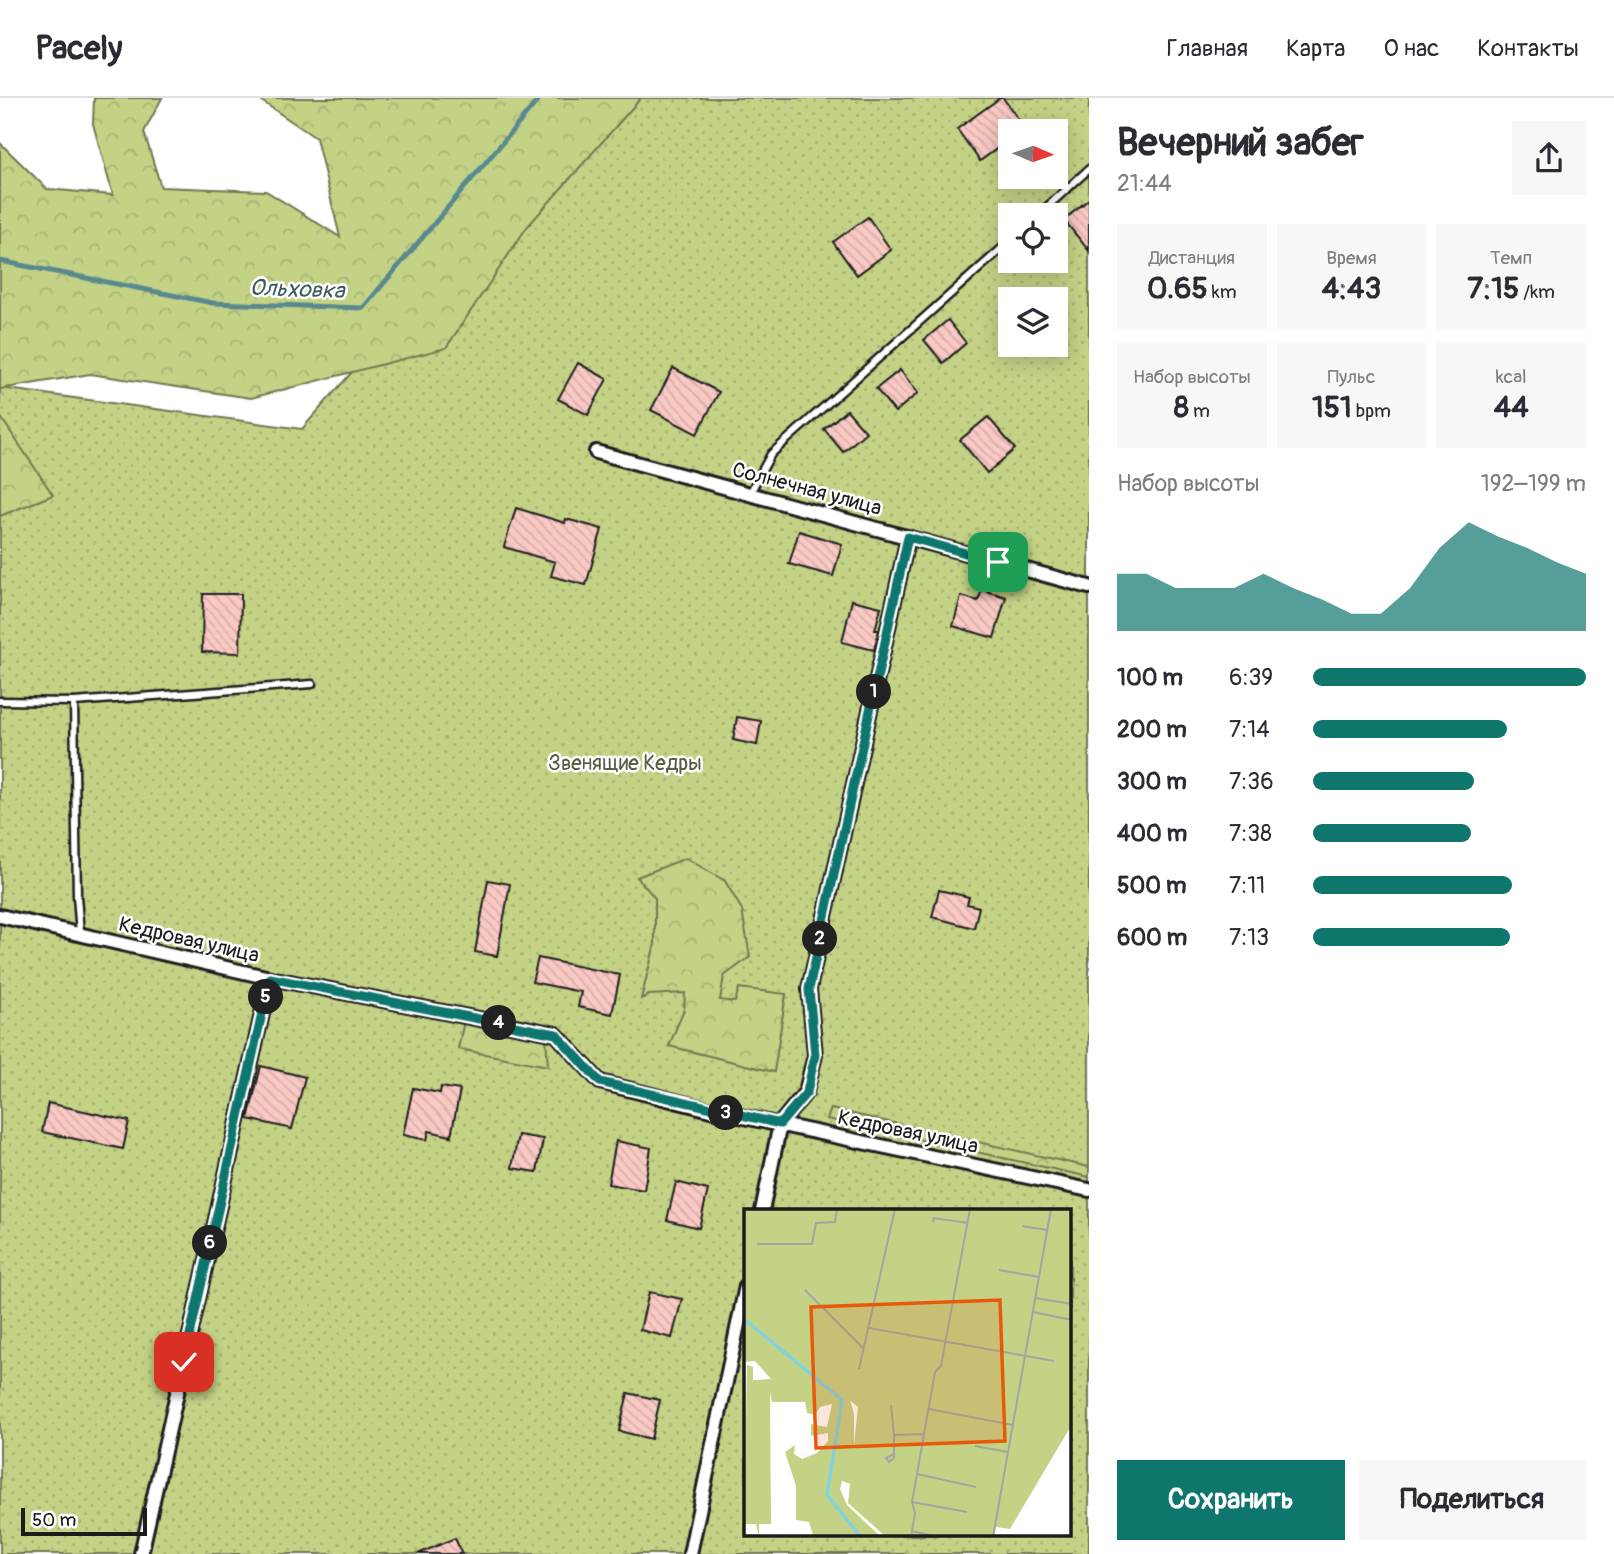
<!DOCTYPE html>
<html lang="ru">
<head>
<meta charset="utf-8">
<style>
	:root { --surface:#fff; --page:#f7f7f7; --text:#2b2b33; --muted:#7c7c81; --line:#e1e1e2; --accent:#0f766e }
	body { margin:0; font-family:Pangolin,sans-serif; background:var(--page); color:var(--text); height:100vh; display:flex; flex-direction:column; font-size:26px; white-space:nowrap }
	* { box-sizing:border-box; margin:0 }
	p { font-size:23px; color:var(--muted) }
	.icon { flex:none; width:38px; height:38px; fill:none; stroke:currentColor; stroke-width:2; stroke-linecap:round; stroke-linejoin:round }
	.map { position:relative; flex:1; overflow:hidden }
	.details { display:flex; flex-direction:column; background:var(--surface); width:525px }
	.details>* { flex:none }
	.needle { width:46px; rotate:92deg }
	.fabs { position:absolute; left:998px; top:21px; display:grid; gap:14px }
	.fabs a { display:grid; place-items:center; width:70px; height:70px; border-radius:0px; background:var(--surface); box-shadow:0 4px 18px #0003; font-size:35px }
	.scale { position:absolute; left:21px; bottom:18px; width:126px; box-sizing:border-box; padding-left:7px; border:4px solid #1c1c1c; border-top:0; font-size:19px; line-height:24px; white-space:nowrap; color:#1c1c1c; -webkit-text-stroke:5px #fff; paint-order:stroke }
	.pin { position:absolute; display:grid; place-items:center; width:60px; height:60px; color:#fff; margin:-30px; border-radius:14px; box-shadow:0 4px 10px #0006 }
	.km { position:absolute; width:35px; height:35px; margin:-18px; border-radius:50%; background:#222; color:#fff; font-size:19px; line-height:35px; text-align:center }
	.round { display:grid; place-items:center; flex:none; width:74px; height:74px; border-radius:0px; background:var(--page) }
	.overview { display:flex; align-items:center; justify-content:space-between; height:119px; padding:0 28px }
	h1 { font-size:38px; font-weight:700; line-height:52px }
	.stats { display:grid; grid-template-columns:repeat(3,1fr); gap:10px; height:119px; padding:7px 28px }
	.stats div { display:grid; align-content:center; border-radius:0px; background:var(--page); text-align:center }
	.stats b { font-size:30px; font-weight:700 }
	.stats small { font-size:19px; font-weight:400 }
	.stats p { font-size:19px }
	.chart { height:196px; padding:14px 28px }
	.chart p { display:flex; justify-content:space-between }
	.chart svg { width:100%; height:126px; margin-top:7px; fill:var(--accent); opacity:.7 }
	.action { display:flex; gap:14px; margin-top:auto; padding:14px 28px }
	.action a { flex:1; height:80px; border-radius:0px; background:var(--accent); color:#fff; font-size:28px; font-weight:700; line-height:80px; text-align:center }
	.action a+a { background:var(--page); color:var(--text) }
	ul { padding:0 28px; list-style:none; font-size:23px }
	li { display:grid; grid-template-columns:112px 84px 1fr; align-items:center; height:52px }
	li i { height:18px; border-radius:9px; background:var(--accent) }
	header { display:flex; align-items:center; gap:42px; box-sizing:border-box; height:98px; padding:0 35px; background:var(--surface); border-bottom:2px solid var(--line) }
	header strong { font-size:33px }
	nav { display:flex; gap:38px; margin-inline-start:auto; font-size:24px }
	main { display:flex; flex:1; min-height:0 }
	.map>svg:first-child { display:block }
	.green { fill:url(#green-dots); stroke:#707751; stroke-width:2; fill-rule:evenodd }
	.forest { fill:url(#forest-crowns); stroke:#707751; stroke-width:2 }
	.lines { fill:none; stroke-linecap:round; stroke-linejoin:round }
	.stream { stroke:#59898f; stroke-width:5 }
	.building { fill:url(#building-back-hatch); stroke:#1c1c1c; stroke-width:2 }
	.service-casing { stroke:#1c1c1c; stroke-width:11 }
	.minor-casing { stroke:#1c1c1c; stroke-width:18 }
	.service { stroke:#fff; stroke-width:6 }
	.minor { stroke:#fff; stroke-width:12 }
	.route-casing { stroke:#fff; stroke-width:14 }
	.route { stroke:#0f766e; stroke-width:9 }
	.labels { text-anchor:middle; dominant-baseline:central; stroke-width:5; stroke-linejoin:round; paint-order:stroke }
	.street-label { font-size:21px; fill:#1c1c1c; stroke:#fff }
	.park-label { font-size:21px; fill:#575c41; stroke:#fff }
	.water-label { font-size:23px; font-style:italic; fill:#405c5f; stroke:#fff }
	.inset-river { fill:none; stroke:#82d2dc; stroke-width:3.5 }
	.inset-road { fill:none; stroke:#a4a4a4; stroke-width:2 }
	.view { fill:#e8590c; fill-opacity:0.15; stroke:#e8590c; stroke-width:3.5 }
	.inset-edge { fill:none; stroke:#1c1c1c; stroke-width:3.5 }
</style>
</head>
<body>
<header>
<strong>Pacely</strong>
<nav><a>Главная</a><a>Карта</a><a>О нас</a><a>Контакты</a></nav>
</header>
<main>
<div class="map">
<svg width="1089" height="1456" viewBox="0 0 1089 1456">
	<defs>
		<pattern id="green-dots" width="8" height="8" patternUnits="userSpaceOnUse" patternTransform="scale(1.75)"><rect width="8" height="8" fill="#c4d286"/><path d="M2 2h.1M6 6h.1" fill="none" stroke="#a8b473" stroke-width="1.8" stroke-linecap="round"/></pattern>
		<pattern id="forest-crowns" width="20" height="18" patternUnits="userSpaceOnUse" patternTransform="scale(1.75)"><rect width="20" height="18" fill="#c4d286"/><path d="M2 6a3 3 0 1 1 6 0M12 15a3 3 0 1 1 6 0" fill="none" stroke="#a8b473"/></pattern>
		<pattern id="building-back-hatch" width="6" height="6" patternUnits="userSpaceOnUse" patternTransform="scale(1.75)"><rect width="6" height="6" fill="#fac9c4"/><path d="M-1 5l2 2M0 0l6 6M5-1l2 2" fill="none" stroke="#d6aca8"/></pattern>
	</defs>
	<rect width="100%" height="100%" fill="#fff"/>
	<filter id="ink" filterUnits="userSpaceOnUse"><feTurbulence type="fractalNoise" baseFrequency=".0143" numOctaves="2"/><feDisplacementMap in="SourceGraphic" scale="14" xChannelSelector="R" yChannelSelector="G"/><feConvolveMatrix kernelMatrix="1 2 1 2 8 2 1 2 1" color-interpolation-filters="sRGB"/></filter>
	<g filter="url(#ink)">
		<!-- green -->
		<path class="green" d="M593,0H1089V1456H0V290L302,331ZM1010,33H1055V79H1010ZM1010,117H1055V163H1010ZM1010,201H1055V247H1010ZM746,1113H1070V1437H746Z"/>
		<!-- forest -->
		<g class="forest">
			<polygon points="94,0 162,0 144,34 161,89 266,93 340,139 316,40 257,0 641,0 527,129 446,250 251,300 90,276 0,291 0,45 47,91 113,97 93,26"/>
			<polygon points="0,318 53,397 0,418"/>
			<polygon points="686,760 725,783 742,812 750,859 724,878 720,902 735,904 739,890 786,896 774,974 669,948 684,911 685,895 649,897 641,901 655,846 655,800 637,779"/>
			<polygon points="464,923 546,940 548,968 458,951"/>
			<polygon points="831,1011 1089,1069 1089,1079 827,1021"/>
		</g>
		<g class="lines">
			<!-- stream -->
			<polyline class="stream" points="0,163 213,205 363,210 540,0"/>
		</g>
		<!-- building -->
		<g class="building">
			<polygon points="1000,0 1003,0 1027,33 1010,33 1010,41 980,63 957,31"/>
			<polygon points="1089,101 1089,153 1064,122"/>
			<polygon points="868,119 891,152 857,177 833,144"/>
			<polygon points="948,222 966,245 943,265 924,242"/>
			<polygon points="578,265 607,281 588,317 558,301"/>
			<polygon points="673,270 719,294 697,336 651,312"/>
			<polygon points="900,272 918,295 895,314 876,291"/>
			<polygon points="847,312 866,334 843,354 824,331"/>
			<polygon points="988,319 1015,351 987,375 960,342"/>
			<polygon points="516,410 565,425 566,421 602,431 586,487 551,478 555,464 504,449"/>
			<polygon points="799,433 842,446 833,478 789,466"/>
			<polygon points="982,492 1006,499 994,540 953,528 961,498 978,503"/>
			<polygon points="203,496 241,496 240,555 202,554"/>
			<polygon points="852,502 881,509 875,532 879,532 874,552 842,544"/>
			<polygon points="737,619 761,623 757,647 733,642"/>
			<polygon points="488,782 510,786 497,858 475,854"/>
			<polygon points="939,792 969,799 967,806 979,809 974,830 932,819"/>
			<polygon points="538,860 620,877 612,916 578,909 581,894 532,884"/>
			<polygon points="261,968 305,979 292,1031 248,1021"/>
			<polygon points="441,989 460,992 451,1038 429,1033 427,1042 403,1037 413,990 440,995"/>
			<polygon points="48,1005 129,1023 123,1051 42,1034"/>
			<polygon points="518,1037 543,1041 537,1074 512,1070"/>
			<polygon points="616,1043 651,1050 644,1092 608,1086"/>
			<polygon points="676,1084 708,1092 699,1130 667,1122"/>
			<polygon points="649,1194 682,1201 672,1240 640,1232"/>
			<polygon points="628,1295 660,1302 651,1341 619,1333"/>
			<polygon points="455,1440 462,1456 418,1456"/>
		</g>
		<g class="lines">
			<!-- service casing -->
			<g class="service-casing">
				<g id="service">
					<polyline points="1038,117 1089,71"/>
					<polyline points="750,395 771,356 1010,143"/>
					<polyline points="0,603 74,604"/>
					<polyline points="80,836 77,798 74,604 312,586"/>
				</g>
			</g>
			<!-- minor casing -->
			<g class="minor-casing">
				<g id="minor">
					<polyline points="596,354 1089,489"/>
					<polyline points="0,818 270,880 556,936 600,984 711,1012 1089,1092"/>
					<polyline points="762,1113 780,1026 806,994 815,957 809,891 908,439"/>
					<polyline points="141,1456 270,880"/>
					<polyline points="690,1456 746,1188"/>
				</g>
			</g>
			<!-- service -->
			<use href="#service" class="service"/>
			<!-- minor -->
			<use href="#minor" class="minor"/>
		</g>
	</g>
	<g class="lines" filter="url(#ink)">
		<!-- route casing -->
		<g class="route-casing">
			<polyline id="route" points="184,1264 270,880 556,936 600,984 780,1026 807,994 815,957 809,891 908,439 998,464"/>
		</g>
		<!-- route -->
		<use href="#route" class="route"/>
	</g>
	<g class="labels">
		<!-- street labels -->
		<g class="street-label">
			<text transform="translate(807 391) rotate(15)">Солнечная улица</text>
			<text transform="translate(189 842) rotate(13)">Кедровая улица</text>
			<text transform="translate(908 1034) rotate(12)">Кедровая улица</text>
		</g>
		<!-- park labels -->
		<g class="park-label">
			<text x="625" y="665">Звенящие Кедры</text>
		</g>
		<!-- water labels -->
		<g class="water-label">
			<text transform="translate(297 191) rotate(2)">Ольховка</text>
		</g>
	</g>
	<!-- overview -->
	<g transform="translate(744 1111)">
		<rect width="327" height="327" fill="#fff"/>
		<path d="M0,0H327V217L266,320L252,318L250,327H141L104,294L114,198L0,105Z" fill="#c4d286"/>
		<path d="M0,0L12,23L9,50H0ZM37,0H43L39,7L61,14L43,29L35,21ZM303,0H306L286,110H283ZM113,25L128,41L121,45L120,53L73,73L60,71L20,91L31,76L108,52L110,42L118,36L111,29ZM0,83L19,110L103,180L110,205V239L123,230L134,254L117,279L98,272L96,280L103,296L136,327L69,326L65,313L52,311V277L41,243L51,236L50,245L58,250L73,244L84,232V224L67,227V215L83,218L88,195L76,198L71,206L63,204L61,193H28L26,183L27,315H15V328L12,315H0L3,156L9,158V171L27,170L11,152L0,153ZM185,133L195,134L192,148L170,153V141L180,138L186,141ZM276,150L247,327H244L256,259L218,252L258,255Z" fill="#c4d286"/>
		<path class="inset-river" d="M0,110L98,191L83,286L117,328"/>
		<path class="inset-road" d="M189,13L190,9L224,14M278,17L303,21M13,35H68L72,14L91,13L93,0M255,61L295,68M61,81L120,140M291,89L328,95M289,103L328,111M125,119L310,152M115,160L151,0M147,196L150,226L180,225M185,200L269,216M150,226V249L145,253L142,249L150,245M231,237L264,243M173,265L232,278M168,293L223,303M168,322L193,328M167,328L171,304L168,293L191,163L197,157L226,0M249,328L307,0"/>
		<path class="view" d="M256,91L261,232L72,239L67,98Z"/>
		<rect width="327" height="327" class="inset-edge"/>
	</g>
</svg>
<div class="fabs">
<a><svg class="needle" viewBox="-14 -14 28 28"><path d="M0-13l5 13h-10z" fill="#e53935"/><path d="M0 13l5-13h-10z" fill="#7c7c81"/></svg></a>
<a><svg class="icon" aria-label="locate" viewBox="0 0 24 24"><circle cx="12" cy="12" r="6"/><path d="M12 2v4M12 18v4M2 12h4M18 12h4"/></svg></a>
<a><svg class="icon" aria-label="layers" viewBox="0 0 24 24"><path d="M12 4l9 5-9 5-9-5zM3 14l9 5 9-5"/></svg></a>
</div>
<div class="scale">50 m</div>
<div class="pin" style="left:998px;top:464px;background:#1e9e55"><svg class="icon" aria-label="arrive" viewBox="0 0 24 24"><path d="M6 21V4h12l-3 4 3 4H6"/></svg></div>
<div class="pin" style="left:184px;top:1264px;background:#d93025"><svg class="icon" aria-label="check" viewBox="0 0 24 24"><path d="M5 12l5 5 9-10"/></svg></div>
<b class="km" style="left:874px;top:594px">1</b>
<b class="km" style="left:820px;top:841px">2</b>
<b class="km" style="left:726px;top:1015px">3</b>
<b class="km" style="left:499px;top:925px">4</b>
<b class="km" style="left:266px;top:899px">5</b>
<b class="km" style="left:210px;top:1145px">6</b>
</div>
<section class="details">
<div class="overview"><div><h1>Вечерний забег</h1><p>21:44</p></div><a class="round"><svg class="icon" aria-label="share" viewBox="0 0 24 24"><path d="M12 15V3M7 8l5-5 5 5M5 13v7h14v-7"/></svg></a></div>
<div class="stats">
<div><p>Дистанция</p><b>0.65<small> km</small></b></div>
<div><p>Время</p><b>4:43</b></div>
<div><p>Темп</p><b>7:15<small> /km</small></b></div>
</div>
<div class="stats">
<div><p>Набор высоты</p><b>8<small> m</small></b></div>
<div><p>Пульс</p><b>151<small> bpm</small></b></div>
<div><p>kcal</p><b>44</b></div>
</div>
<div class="chart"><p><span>Набор высоты</span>192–199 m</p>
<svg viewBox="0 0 160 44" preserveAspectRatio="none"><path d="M0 44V24L10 24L20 29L30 29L40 29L50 24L60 29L70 33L80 38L90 38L100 29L110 15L120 6L130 11L140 15L150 20L160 24V44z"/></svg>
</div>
<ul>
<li><b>100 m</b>6:39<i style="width:100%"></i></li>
<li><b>200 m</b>7:14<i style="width:71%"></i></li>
<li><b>300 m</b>7:36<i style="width:59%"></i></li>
<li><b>400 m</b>7:38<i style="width:58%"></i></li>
<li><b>500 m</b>7:11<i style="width:73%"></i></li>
<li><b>600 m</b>7:13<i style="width:72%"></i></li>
</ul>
<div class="action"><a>Сохранить</a><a>Поделиться</a></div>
</section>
</main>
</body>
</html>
